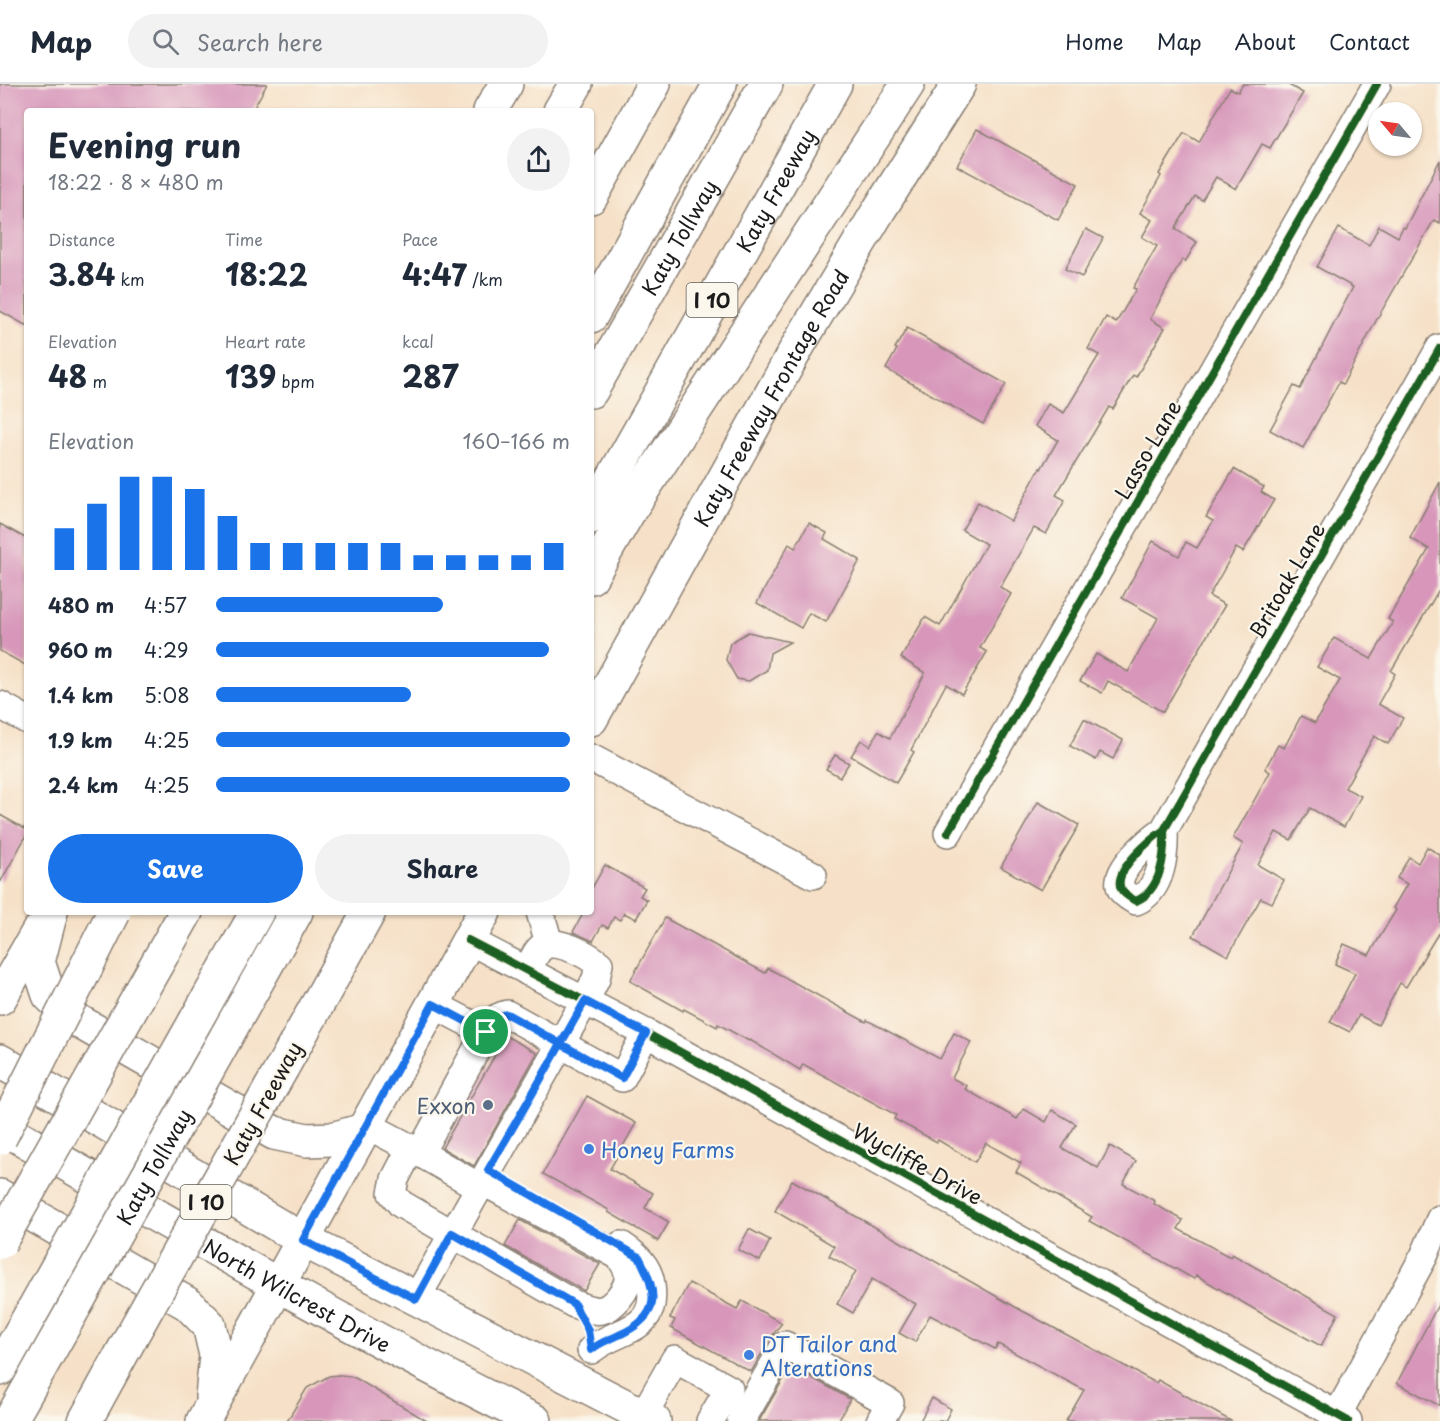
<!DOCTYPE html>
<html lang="en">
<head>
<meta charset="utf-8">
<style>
	:root { --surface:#fff; --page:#f2f2f3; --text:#1f2937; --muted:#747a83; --line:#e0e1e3; --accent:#1a73e8 }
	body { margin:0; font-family:"Playpen Sans",sans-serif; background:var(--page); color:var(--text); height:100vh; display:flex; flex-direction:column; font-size:22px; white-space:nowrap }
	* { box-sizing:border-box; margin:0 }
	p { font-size:20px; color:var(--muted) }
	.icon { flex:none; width:33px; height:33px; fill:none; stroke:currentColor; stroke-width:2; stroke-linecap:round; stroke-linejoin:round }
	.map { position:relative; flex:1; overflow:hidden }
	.panel { position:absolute; left:24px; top:24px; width:570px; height:807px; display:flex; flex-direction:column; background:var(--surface); border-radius:6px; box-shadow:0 2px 4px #0004 }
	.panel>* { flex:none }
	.needle { width:39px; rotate:299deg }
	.controls { position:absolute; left:1368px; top:18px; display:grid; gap:12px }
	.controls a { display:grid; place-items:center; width:54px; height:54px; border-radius:50%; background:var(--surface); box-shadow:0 2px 4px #0004; font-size:30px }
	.pin { position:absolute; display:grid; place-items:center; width:51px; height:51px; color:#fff; margin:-26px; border:3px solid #fff; border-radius:50%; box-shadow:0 2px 6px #0007 }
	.round { display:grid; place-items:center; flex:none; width:63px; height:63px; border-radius:32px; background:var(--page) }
	.headline { display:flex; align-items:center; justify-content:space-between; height:102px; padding:0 24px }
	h1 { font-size:33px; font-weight:700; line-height:45px }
	.metrics { display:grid; grid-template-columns:repeat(3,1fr); gap:9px; height:102px; padding:6px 24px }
	.metrics div { display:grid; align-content:center }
	.metrics b { font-size:30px; font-weight:700 }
	.metrics small { font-size:16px; font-weight:400 }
	.metrics p { font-size:16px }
	.chart { height:168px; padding:12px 24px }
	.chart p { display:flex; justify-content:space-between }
	.chart svg { width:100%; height:108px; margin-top:6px; stroke:var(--accent); stroke-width:6 }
	.primary-button { display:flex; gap:12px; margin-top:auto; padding:12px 24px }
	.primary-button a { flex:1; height:69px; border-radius:36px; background:var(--accent); color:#fff; font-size:24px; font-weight:700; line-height:69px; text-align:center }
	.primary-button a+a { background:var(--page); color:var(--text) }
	ul { padding:0 24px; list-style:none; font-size:20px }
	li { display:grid; grid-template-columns:96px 72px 1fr; align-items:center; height:45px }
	li i { height:15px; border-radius:8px; background:var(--accent) }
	header { display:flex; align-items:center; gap:36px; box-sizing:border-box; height:84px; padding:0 30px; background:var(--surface); border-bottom:2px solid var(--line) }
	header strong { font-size:28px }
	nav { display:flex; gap:33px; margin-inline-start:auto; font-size:21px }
	.search { width:420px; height:54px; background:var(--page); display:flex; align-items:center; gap:15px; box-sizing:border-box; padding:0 21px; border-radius:33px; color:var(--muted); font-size:22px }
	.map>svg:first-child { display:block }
	.building { fill:#d796ba }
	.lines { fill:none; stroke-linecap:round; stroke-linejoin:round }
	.minor-casing { stroke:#897e72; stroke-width:30 }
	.major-casing { stroke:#897e72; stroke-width:36 }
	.highway-casing { stroke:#897e72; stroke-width:36 }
	.minor { stroke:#fff; stroke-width:27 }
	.major { stroke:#fff; stroke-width:33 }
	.highway { stroke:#fff; stroke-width:33 }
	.highway-bridge-casing { stroke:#897e72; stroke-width:36; stroke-linecap:butt }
	.highway-bridge { stroke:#fff; stroke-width:33 }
	.cycleway-casing { stroke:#fbf7ec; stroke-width:11 }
	.cycleway { stroke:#1b5e20; stroke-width:8 }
	.route-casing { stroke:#fff; stroke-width:12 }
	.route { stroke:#1a73e8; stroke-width:8 }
	.service-dot { fill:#5c6f8a; stroke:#fbf7ec; stroke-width:2 }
	.shop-dot { fill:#3f7fe0; stroke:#fbf7ec; stroke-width:2 }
	.labels { text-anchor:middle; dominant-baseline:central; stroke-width:4.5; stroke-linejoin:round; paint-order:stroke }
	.shield { fill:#fbf7ec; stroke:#5f5e5a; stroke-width:1.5 }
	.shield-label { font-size:20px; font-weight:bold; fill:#1c1c1c }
	.street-label { font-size:21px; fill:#1c1c1c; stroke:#fbf7ec }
	.service-label { font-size:21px; fill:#4e5e75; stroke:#fbf7ec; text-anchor:end }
	.shop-label { font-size:21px; fill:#366cbe; stroke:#fbf7ec; text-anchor:start }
</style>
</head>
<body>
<header>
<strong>Map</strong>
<div class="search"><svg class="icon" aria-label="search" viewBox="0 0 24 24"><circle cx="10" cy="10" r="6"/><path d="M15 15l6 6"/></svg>Search here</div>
<nav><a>Home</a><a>Map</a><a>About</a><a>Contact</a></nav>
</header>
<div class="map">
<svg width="1440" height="1337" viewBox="0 0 1440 1337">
	<rect width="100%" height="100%" fill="#fbf7ec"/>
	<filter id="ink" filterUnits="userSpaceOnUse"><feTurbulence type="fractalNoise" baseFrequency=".0167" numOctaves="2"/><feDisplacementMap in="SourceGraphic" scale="12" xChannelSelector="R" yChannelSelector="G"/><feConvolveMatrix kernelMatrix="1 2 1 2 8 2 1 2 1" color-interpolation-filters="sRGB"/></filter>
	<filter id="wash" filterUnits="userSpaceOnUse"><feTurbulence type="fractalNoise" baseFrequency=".008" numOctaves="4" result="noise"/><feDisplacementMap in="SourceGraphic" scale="24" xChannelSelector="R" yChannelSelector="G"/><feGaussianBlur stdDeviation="1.35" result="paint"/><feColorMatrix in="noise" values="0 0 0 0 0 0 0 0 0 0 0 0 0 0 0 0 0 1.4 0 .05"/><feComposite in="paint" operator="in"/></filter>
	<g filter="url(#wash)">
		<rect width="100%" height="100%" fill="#f6e1c8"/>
		<g id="blocks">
			<!-- building -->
			<g class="building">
				<polygon points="0,0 267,0 252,27 27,27 27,242 0,227"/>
				<polygon points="1243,0 1287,0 1303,9 1270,64 1262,60 1236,105 1216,93 1202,116 1195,112 1175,145 1197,158 1185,178 1182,176 1150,235 1165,244 1136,293 1133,291 1113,325 1109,323 1056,411 1065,416 1046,450 1034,444 1000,503 1011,510 980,564 987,568 962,610 946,600 911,666 914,668 896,699 851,672 861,656 870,662 878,647 890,654 925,589 901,574 925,533 940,542 986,460 962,446 978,418 1011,437 1040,384 1041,385 1058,356 1035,342 1048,320 1064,329 1099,271 1088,265 1106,233 1116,239 1136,205 1133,204 1157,162 1142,153 1152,136 1140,129 1161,92 1159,90 1184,49 1199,58 1230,4 1238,8"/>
				<polygon points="977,45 1078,100 1058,136 957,82"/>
				<polygon points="1440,76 1440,139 1434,136 1377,235 1343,300 1339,298 1303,364 1270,346 1294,302 1300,305 1353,203 1317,183 1339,144 1369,161 1379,142 1398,153 1403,143 1405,144"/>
				<polygon points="1086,145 1103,154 1082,193 1065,185"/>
				<polygon points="907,244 1006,300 983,340 886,285 897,265 895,264"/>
				<polygon points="1234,385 1264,403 1261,408 1274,416 1243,468 1236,464 1209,512 1225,521 1163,628 1108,597 1102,609 1080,597 1096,570 1128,588 1158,534 1122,514 1153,457 1179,472 1186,458 1197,464 1213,437 1206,433"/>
				<polygon points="1440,398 1440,504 1391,587 1395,590 1378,620 1403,634 1388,660 1374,652 1345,704 1361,712 1344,743 1310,724 1291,756 1276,748 1258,781 1284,796 1272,819 1261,814 1228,872 1193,852 1243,760 1233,754 1270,688 1265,685 1278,661 1284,664 1301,632 1315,639 1340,596 1317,583 1334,554 1371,575 1393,538 1388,535 1429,465 1410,454"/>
				<polygon points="809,439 827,449 824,455 860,476 826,538 809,529 801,544 757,519 789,460 795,464"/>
				<polygon points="0,440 27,455 27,582 0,567"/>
				<polygon points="748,548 790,558 770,569 767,586 749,597 737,595 726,576 730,559"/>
				<polygon points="1084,635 1123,656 1113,675 1100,668 1096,676 1070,662"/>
				<polygon points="835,671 849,679 840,693 826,685"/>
				<polygon points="1038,718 1079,741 1041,806 1001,783"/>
				<polygon points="0,731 27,746 27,750 0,799"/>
				<polygon points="1427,763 1440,771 1440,846 1406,903 1400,899 1378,941 1359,931 1350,948 1330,938 1355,889 1335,880 1344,860 1369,871 1396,826 1393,824 1407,800 1397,794 1409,773 1418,779"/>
				<polygon points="605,781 645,804 640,812 647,816 636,835 624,829 620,836 614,833 608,844 602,841 593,857 573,848 584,828 591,828 591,806"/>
				<polygon points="665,834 765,889 768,884 866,938 867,936 940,975 954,949 971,958 952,994 967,1002 965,1005 1017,1035 1024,1025 1046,1038 1052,1026 1076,1040 1062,1064 1098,1084 1110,1062 1136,1077 1123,1100 1155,1117 1154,1120 1183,1136 1178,1145 1230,1173 1232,1170 1338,1230 1321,1262 1266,1232 1196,1191 1194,1195 1089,1137 1092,1133 1016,1088 1021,1079 986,1059 975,1078 938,1056 937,1058 894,1035 896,1031 803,980 800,986 750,956 749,957 718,940 717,943 684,925 683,927 630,897"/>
				<polygon points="506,952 537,969 474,1082 442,1064"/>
				<polygon points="587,1012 636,1039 610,1085 653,1109 645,1124 669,1138 658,1157 608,1128 609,1126 543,1090"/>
				<polygon points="792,1096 1017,1224 1156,1299 1158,1296 1231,1337 1066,1337 1084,1306 998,1260 995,1265 930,1231 915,1258 899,1249 916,1220 872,1195 853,1229 837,1220 856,1187 829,1172 834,1162 775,1127"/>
				<polygon points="520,1136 600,1180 584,1207 505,1162"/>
				<polygon points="749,1145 770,1156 760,1177 738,1166"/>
				<polygon points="689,1199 737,1225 742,1217 782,1239 771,1253 751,1288 671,1244 675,1236 670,1234"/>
				<polygon points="1440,1217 1440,1322 1397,1299"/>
				<polygon points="791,1282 850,1315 838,1337 759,1337"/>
				<polygon points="339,1291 350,1292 357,1295 427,1337 287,1337 307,1304 329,1292"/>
				<polygon points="932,1314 951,1325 945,1337 920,1337"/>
			</g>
		</g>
	</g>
	<g filter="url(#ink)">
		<use href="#blocks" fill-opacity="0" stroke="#897e72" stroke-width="1.5"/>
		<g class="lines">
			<!-- minor casing -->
			<g class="minor-casing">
				<g id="minor">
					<polyline points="0,621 27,636"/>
					<polyline points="591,674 813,791"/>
					<path d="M1164,746C1165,770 1162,806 1136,817C1131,814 1124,811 1121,805C1112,787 1151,755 1164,746L1440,264"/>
					<polyline points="948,749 1377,0"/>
					<polyline points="540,828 549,859"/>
					<polyline points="468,856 646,949 1348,1337"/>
					<path d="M486,948C491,938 495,933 507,930L622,994L646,949"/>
					<polyline points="367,1041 420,1069 486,948 433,920"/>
					<path d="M411,1064L395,1095L392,1109L401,1120L574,1220C583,1223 592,1228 602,1226C613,1224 628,1205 628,1194C629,1185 623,1178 619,1172L482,1097"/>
					<polyline points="420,1069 479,1103"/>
					<path d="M416,1215L585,917L596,895L599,880C588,871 555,853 542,863C535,868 531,880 528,888"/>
					<path d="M591,1266C619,1243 658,1249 651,1201C649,1182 636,1171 621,1161"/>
					<polyline points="640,1337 675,1275 729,1305 710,1337"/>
					<polyline points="741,1337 785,1261 890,1319 880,1337"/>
					<polyline points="1334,1337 1424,1172 1440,1135"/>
				</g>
			</g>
			<!-- major casing -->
			<g class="major-casing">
				<g id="major">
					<polyline points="490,27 506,0"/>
					<path id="s1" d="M591,635L799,260L879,126L959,0"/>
					<polyline points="51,828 38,878 49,911 71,933 274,1049 307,1056 332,1055 364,1046"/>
					<polyline points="0,914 38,848"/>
					<polyline points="0,977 303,1156 654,1337"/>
					<path id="s2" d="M0,1042C177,1143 353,1247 535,1337"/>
					<polyline points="0,1112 188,1220 209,1241 216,1271 212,1313"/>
					<polyline points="203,1337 484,828"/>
				</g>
			</g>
			<!-- highway casing -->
			<g class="highway-casing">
				<g id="highway">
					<polyline points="560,27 576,0"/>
					<polyline points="591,113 654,0"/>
					<polyline points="591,232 720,0"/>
					<path id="s3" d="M591,307L766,0"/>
					<path id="s4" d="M591,433L835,0"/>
					<polyline points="591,493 629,427 908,0"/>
					<polyline points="142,906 186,828"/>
					<polyline points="196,936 257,828"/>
					<polyline points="226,953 296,828"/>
					<polyline points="282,984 369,828"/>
					<polyline points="0,1285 45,1205"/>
					<polyline points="10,1337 75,1222"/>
					<polyline points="85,1337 131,1253"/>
				</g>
			</g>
			<!-- minor -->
			<use href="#minor" class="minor"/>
			<!-- major -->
			<use href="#major" class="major"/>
			<!-- highway -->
			<use href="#highway" class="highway"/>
			<!-- highway-bridge casing -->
			<g class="highway-bridge-casing">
				<g id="highway-bridge">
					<polyline points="0,1054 114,828"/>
					<polyline points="0,1158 142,906"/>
					<polyline points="45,1205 196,936"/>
					<path id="s5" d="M75,1222L226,953"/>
					<polyline points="131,1253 282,984"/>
				</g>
			</g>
			<!-- highway-bridge -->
			<use href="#highway-bridge" class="highway-bridge"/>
			<!-- cycleway casing -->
			<g class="cycleway-casing">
				<g id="cycleway">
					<path d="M1164,746C1165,770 1162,806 1136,817C1131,814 1124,811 1121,805C1112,787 1151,755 1164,746L1440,264"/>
					<polyline points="948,749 1377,0"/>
					<polyline points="468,856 646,949 1348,1337"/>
				</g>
			</g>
			<!-- cycleway -->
			<use href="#cycleway" class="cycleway"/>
		</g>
	</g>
	<g class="lines" filter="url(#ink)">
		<!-- route casing -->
		<g class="route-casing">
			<path id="route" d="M486,948L433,920L303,1156L416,1215L452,1149L574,1220L588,1246L591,1266C602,1257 607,1257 619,1251C662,1232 658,1208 639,1173L488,1086C521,1030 553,974 585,917L646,949L622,994L507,930C495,933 491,938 486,948"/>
		</g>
		<!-- route -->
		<use href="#route" class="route"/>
	</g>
	<!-- markers -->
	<circle class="service-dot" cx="488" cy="1021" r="6"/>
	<g class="shop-dot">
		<circle cx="589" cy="1065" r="6"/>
		<circle cx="749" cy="1271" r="6"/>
	</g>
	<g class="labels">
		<!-- shield labels -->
		<g class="shield">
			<rect x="686.5" y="199" width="51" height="34" rx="4.5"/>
			<rect x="180.5" y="1101" width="51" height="34" rx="4.5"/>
		</g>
		<g class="shield-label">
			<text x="712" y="216">I 10</text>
			<text x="206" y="1118">I 10</text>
		</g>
		<!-- street labels -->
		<g class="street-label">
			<text stroke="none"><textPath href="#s4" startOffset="375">Katy Freeway</textPath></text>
			<text stroke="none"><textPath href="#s3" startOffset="177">Katy Tollway</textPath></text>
			<text stroke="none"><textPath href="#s1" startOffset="368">Katy Freeway Frontage Road</textPath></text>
			<text transform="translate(1147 365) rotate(-60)">Lasso Lane</text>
			<text transform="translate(1286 496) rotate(-60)">Britoak Lane</text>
			<text transform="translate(262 1019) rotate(-61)">Katy Freeway</text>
			<text transform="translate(918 1079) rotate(29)">Wycliffe Drive</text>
			<text stroke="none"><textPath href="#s5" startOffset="160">Katy Tollway</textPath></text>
			<text stroke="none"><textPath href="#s2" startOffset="342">North Wilcrest Drive</textPath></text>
		</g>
		<!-- service labels -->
		<g class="service-label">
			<text x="476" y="1021">Exxon</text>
		</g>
		<!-- shop labels -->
		<g class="shop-label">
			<text x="601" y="1065">Honey Farms</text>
			<text x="761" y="1259">DT Tailor and<tspan x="761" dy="24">Alterations</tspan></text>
		</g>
	</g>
</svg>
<div class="controls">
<a><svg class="needle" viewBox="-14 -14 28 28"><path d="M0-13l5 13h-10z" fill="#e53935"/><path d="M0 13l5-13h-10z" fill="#747a83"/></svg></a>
</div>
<div class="pin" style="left:486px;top:948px;background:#1e9e55"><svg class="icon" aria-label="arrive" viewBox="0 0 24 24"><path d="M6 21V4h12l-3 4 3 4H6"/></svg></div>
<section class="panel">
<div class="headline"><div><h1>Evening run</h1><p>18:22 · 8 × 480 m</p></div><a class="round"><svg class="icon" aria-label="share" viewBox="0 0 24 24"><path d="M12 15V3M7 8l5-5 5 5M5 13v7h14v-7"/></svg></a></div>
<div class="metrics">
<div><p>Distance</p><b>3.84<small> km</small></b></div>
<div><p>Time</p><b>18:22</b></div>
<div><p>Pace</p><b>4:47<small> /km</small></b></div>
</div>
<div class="metrics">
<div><p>Elevation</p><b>48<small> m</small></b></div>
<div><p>Heart rate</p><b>139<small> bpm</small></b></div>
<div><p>kcal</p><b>287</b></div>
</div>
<div class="chart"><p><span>Elevation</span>160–166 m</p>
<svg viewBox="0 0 160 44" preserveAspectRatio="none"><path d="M5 44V27M15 44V17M25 44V6M35 44V6M45 44V11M55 44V22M65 44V33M75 44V33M85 44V33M95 44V33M105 44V33M115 44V38M125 44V38M135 44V38M145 44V38M155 44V33"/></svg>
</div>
<ul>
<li><b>480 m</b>4:57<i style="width:64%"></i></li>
<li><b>960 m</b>4:29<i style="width:94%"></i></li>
<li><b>1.4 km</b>5:08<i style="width:55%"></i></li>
<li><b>1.9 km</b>4:25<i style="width:100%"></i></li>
<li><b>2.4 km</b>4:25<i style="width:100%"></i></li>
</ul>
<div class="primary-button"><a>Save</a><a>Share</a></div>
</section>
</div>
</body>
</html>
